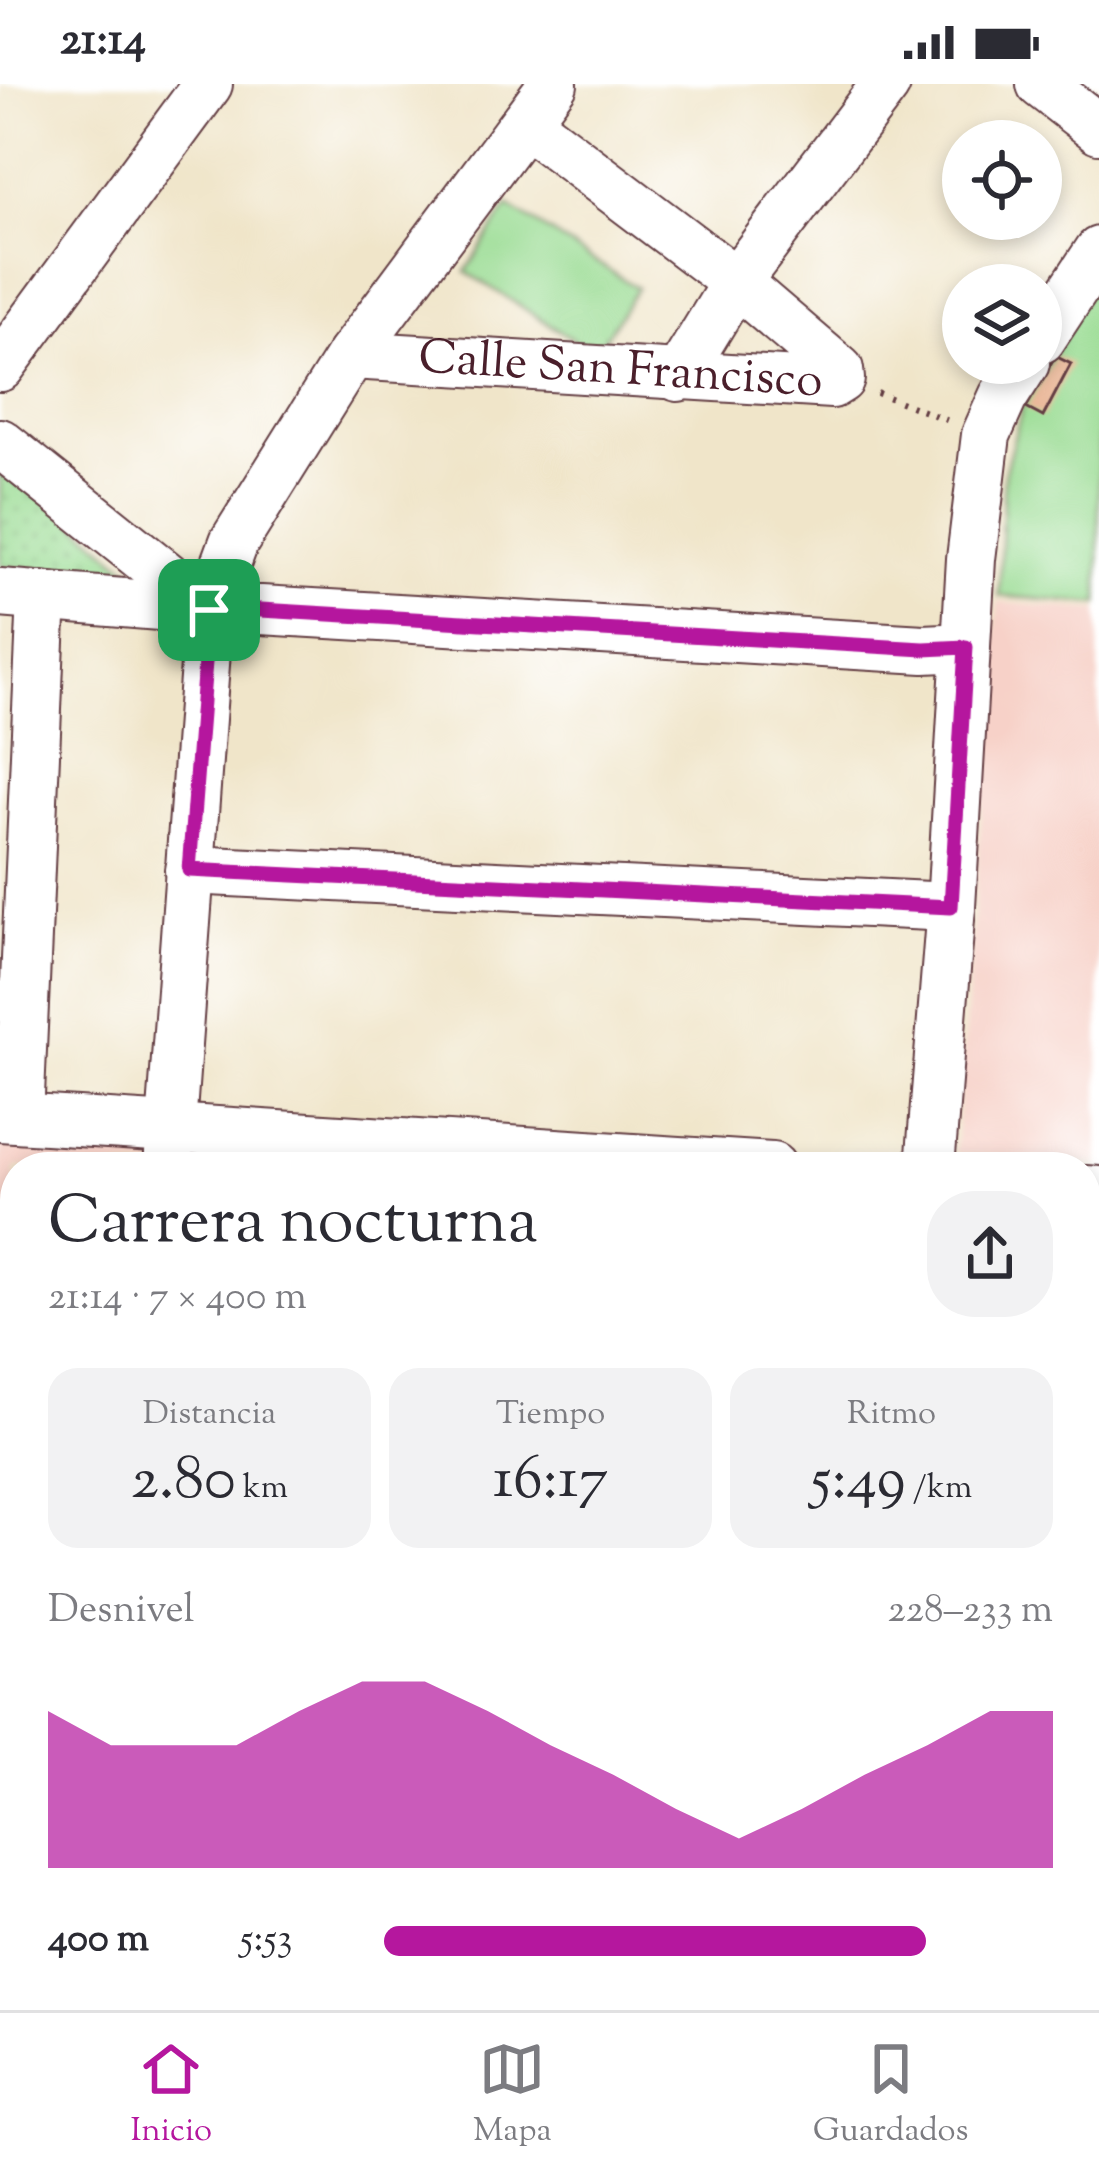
<!DOCTYPE html>
<html lang="es">
<head>
<meta charset="utf-8">
<style>
	:root { --surface:#fff; --page:#f2f2f3; --text:#2b2b33; --muted:#7c7c81; --line:#e1e1e2; --accent:#b5179e }
	body { margin:0; font-family:"Sorts Mill Goudy",serif; background:var(--page); color:var(--text); height:100vh; display:flex; flex-direction:column; font-size:45px; white-space:nowrap }
	* { box-sizing:border-box; margin:0 }
	p { font-size:39px; color:var(--muted) }
	.icon { flex:none; width:66px; height:66px; fill:none; stroke:currentColor; stroke-width:2; stroke-linecap:round; stroke-linejoin:round }
	.map { position:relative; flex:1; overflow:hidden }
	.panel { position:absolute; left:0px; top:1068px; width:1101px; height:858px; display:flex; flex-direction:column; background:var(--surface); border-radius:48px 48px 0 0; box-shadow:0 6px 18px #0003 }
	.panel>* { flex:none }
	.controls { position:absolute; left:942px; top:36px; display:grid; gap:24px }
	.controls a { display:grid; place-items:center; width:120px; height:120px; border-radius:50%; background:var(--surface); box-shadow:0 6px 18px #0003; font-size:60px }
	.pin { position:absolute; display:grid; place-items:center; width:102px; height:102px; color:#fff; margin:-51px; border-radius:24px; box-shadow:0 6px 18px #0006 }
	.round { display:grid; place-items:center; flex:none; width:126px; height:126px; border-radius:48px; background:var(--page) }
	.overview { display:flex; align-items:center; justify-content:space-between; height:204px; padding:0 48px }
	h1 { font-size:66px; font-weight:600; line-height:90px }
	.stats { display:grid; grid-template-columns:repeat(3,1fr); gap:18px; height:204px; padding:12px 48px }
	.stats div { display:grid; align-content:center; border-radius:30px; background:var(--page); text-align:center }
	.stats b { font-size:60px; font-weight:600 }
	.stats small { font-size:33px; font-weight:400 }
	.stats p { font-size:33px }
	.chart { height:336px; padding:24px 48px }
	.chart p { display:flex; justify-content:space-between }
	.chart svg { width:100%; height:216px; margin-top:12px; fill:var(--accent); opacity:.7 }
	ul { padding:0 48px; list-style:none; font-size:39px }
	li { display:grid; grid-template-columns:192px 144px 1fr; align-items:center; height:90px }
	li i { height:30px; border-radius:15px; background:var(--accent) }
	.status { display:flex; justify-content:space-between; align-items:center; height:84px; padding:0 60px; background:var(--surface); direction:ltr }
	.status svg { height:33px; fill:currentColor }
	.dock { display:flex; justify-content:space-around; align-items:center; height:168px; border-top:3px solid var(--line); background:var(--surface); font-size:33px; color:var(--muted) }
	.dock a { display:grid; justify-items:center; gap:6px }
	.dock .on { color:var(--accent) }
	.map>svg:first-child { display:block }
	.built { fill:#f7d1c8 }
	.grass { fill:#9adc93; stroke:#727e5f; stroke-width:3 }
	.park { fill:url(#park-dots); stroke:#727e5f; stroke-width:3 }
	.building { fill:#e8b18f }
	.lines { fill:none; stroke-linecap:round; stroke-linejoin:round }
	.minor-casing { stroke:#633d43; stroke-width:52 }
	.path { stroke:#633d43; stroke-width:6; stroke-dasharray:3 9; stroke-linecap:butt }
	.minor { stroke:#fff; stroke-width:48 }
	.route-casing { stroke:#fff; stroke-width:24 }
	.route { stroke:#b5179e; stroke-width:15 }
	.labels { text-anchor:middle; dominant-baseline:central; stroke-width:9; stroke-linejoin:round; paint-order:stroke }
	.street-label { font-size:48px; fill:#4a1f2b; stroke:#fff }
</style>
</head>
<body>
<div class="status"><b>21:14</b><svg viewBox="0 0 49 12"><path d="M0 12V9h3v3zM5 12V6h3v6zM10 12V3h3v9zM15 12V0h3v12zM26 1h20v11H26zM47 4h2v5h-2z"/></svg></div>
<div class="map">
<svg width="1099" height="1926" viewBox="0 0 1099 1926">
	<defs>
		<pattern id="park-dots" width="8" height="8" patternUnits="userSpaceOnUse" patternTransform="scale(3)"><rect width="8" height="8" fill="#9adc93"/><path d="M2 2h.1M6 6h.1" fill="none" stroke="#86bc7f" stroke-width="1.8" stroke-linecap="round"/></pattern>
	</defs>
	<rect width="100%" height="100%" fill="#fff"/>
	<filter id="ink" filterUnits="userSpaceOnUse"><feTurbulence type="fractalNoise" baseFrequency=".00833" numOctaves="2"/><feDisplacementMap in="SourceGraphic" scale="24" xChannelSelector="R" yChannelSelector="G"/><feConvolveMatrix kernelMatrix="1 2 1 2 8 2 1 2 1" color-interpolation-filters="sRGB"/></filter>
	<filter id="wash" filterUnits="userSpaceOnUse"><feTurbulence type="fractalNoise" baseFrequency=".004" numOctaves="4" result="noise"/><feDisplacementMap in="SourceGraphic" scale="48" xChannelSelector="R" yChannelSelector="G"/><feGaussianBlur stdDeviation="2.7" result="paint"/><feColorMatrix in="noise" values="0 0 0 0 0 0 0 0 0 0 0 0 0 0 0 0 0 1.4 0 .05"/><feComposite in="paint" operator="in"/></filter>
	<g filter="url(#wash)">
		<rect width="100%" height="100%" fill="#f0e5c9"/>
		<!-- built -->
		<g class="built">
			<polygon points="998,518 1099,526 1099,1081 955,1070"/>
			<polygon points="0,1044 157,1053 155,1083 15,1083 15,1539 0,1537"/>
		</g>
		<!-- grass -->
		<g class="grass">
			<polygon points="508,122 637,204 595,269 466,188"/>
			<polygon points="1099,189 1099,520 999,512 1004,390 1023,320"/>
		</g>
		<!-- park -->
		<polygon class="park" points="0,375 130,486 108,491 0,482"/>
		<g id="blocks">
			<!-- building -->
			<g class="building">
				<polygon points="1055,272 1071,280 1043,333 1026,324"/>
				<polygon points="12,1912 78,1921 78,1926 10,1926"/>
			</g>
		</g>
	</g>
	<g filter="url(#ink)">
		<use href="#blocks" fill-opacity="0" stroke="#633d43" stroke-width="3"/>
		<g class="lines">
			<!-- minor casing -->
			<g class="minor-casing">
				<g id="minor">
					<polyline points="1041,0 1099,45"/>
					<polyline points="1041,255 1099,167"/>
					<path id="s1" d="M351,271L832,300L840,295L839,286L736,198L526,39"/>
					<polyline points="0,283 208,0"/>
					<polyline points="678,293 736,198 886,0"/>
					<polyline points="0,359 209,526"/>
					<polyline points="0,509 209,526 261,526 924,565 966,563"/>
					<polyline points="189,786 951,823"/>
					<polyline points="0,1033 772,1083"/>
					<polyline points="19,1034 42,512"/>
					<polyline points="168,1083 209,526 234,458 351,271 553,0"/>
					<polyline points="930,1083 951,823 971,475 986,351 1003,313 1025,279"/>
					<polyline points="1086,1106 1099,1107"/>
					<polyline points="1086,1377 1099,1379"/>
					<polyline points="0,1550 15,1551"/>
					<polyline points="1086,1630 1099,1631"/>
					<polyline points="0,1825 15,1826"/>
					<polyline points="1086,1899 1099,1900"/>
					<polyline points="106,1926 107,1911"/>
					<polyline points="858,1926 859,1911"/>
				</g>
			</g>
			<!-- path -->
			<polyline class="path" points="877,309 949,337"/>
			<!-- minor -->
			<use href="#minor" class="minor"/>
		</g>
	</g>
	<g class="lines" filter="url(#ink)">
		<!-- route casing -->
		<g class="route-casing">
			<polygon id="route" points="209,526 261,526 924,565 966,563 951,823 189,786"/>
		</g>
		<!-- route -->
		<use href="#route" class="route"/>
	</g>
	<g class="labels">
		<!-- street labels -->
		<g class="street-label">
			<text stroke="none"><textPath href="#s1" startOffset="270">Calle San Francisco</textPath></text>
		</g>
	</g>
</svg>
<div class="controls">
<a><svg class="icon" aria-label="locate" viewBox="0 0 24 24"><circle cx="12" cy="12" r="6"/><path d="M12 2v4M12 18v4M2 12h4M18 12h4"/></svg></a>
<a><svg class="icon" aria-label="layers" viewBox="0 0 24 24"><path d="M12 4l9 5-9 5-9-5zM3 14l9 5 9-5"/></svg></a>
</div>
<div class="pin" style="left:209px;top:526px;background:#1e9e55"><svg class="icon" aria-label="arrive" viewBox="0 0 24 24"><path d="M6 21V4h12l-3 4 3 4H6"/></svg></div>
<section class="panel">
<div class="overview"><div><h1>Carrera nocturna</h1><p>21:14 · 7 × 400 m</p></div><a class="round"><svg class="icon" aria-label="share" viewBox="0 0 24 24"><path d="M12 15V3M7 8l5-5 5 5M5 13v7h14v-7"/></svg></a></div>
<div class="stats">
<div><p>Distancia</p><b>2.80<small> km</small></b></div>
<div><p>Tiempo</p><b>16:17</b></div>
<div><p>Ritmo</p><b>5:49<small> /km</small></b></div>
</div>
<div class="chart"><p><span>Desnivel</span>228–233 m</p>
<svg viewBox="0 0 160 44" preserveAspectRatio="none"><path d="M0 44V12L10 19L20 19L30 19L40 12L50 6L60 6L70 12L80 19L90 25L100 32L110 38L120 32L130 25L140 19L150 12L160 12V44z"/></svg>
</div>
<ul>
<li><b>400 m</b>5:53<i style="width:81%"></i></li>
</ul>
</section>
</div>
<nav class="dock">
<a class="on"><svg class="icon" aria-label="home" viewBox="0 0 24 24"><path d="M3 11l9-7 9 7M6 9v11h12V9"/></svg>Inicio</a>
<a><svg class="icon" aria-label="map" viewBox="0 0 24 24"><path d="M3 6l6-2 6 2 6-2v14l-6 2-6-2-6 2zM9 4v14M15 6v14"/></svg>Mapa</a>
<a><svg class="icon" aria-label="saved" viewBox="0 0 24 24"><path d="M7 4h10v16l-5-4-5 4z"/></svg>Guardados</a>
</nav>
</body>
</html>
